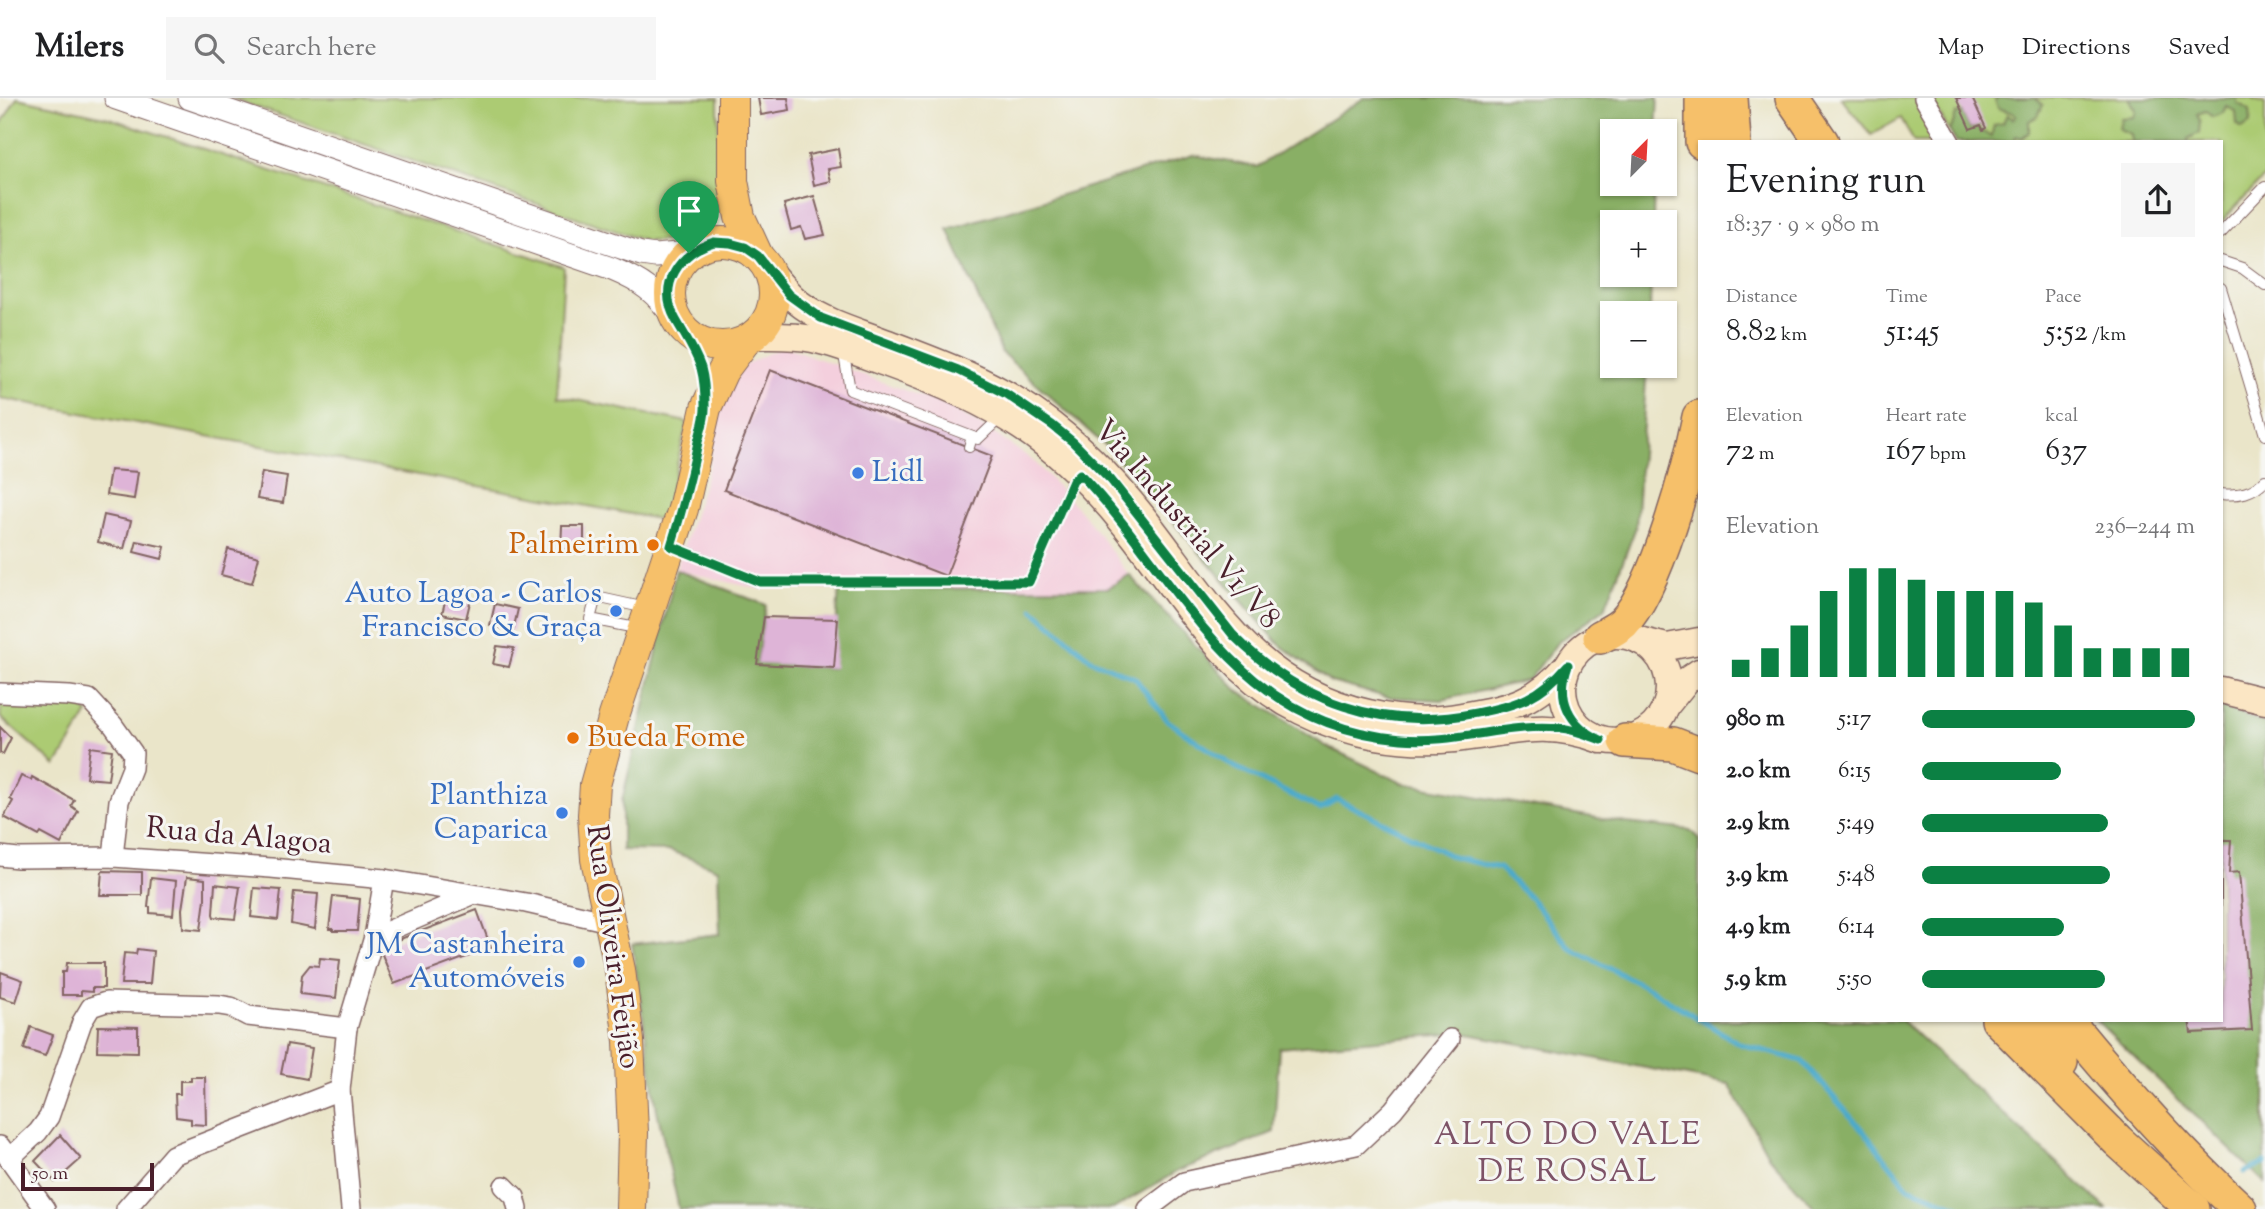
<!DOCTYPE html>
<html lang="en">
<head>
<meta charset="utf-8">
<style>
	:root { --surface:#fff; --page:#f6f6f6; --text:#202124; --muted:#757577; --line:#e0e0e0; --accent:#0b8043 }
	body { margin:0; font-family:"Sorts Mill Goudy",serif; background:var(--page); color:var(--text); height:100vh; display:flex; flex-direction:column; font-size:26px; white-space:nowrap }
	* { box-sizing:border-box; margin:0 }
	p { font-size:23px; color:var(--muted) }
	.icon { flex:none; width:38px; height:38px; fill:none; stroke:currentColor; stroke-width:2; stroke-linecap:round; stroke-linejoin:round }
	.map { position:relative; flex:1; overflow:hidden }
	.sheet { position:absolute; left:1698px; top:42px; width:525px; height:882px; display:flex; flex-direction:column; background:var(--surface); border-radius:0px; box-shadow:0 2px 5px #0004 }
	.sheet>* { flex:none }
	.needle { width:46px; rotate:24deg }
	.fabs { position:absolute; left:1600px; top:21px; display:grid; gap:14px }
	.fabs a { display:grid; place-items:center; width:77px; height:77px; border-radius:0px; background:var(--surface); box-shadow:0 2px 5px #0004; font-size:35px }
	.scale { position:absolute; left:21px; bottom:18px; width:133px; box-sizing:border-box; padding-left:7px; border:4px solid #4a1f2b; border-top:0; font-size:19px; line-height:24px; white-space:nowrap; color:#4a1f2b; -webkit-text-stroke:5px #f6f6f2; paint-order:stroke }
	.pin { position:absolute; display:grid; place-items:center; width:60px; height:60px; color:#fff; margin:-72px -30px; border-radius:50% 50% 50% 0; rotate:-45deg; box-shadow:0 0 7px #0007 }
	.pin .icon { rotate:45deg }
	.round { display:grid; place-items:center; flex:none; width:74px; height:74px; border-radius:0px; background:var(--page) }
	.summary { display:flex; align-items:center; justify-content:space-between; height:119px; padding:0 28px }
	h1 { font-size:38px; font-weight:600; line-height:52px }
	.metrics { display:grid; grid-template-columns:repeat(3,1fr); gap:10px; height:119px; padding:7px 28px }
	.metrics div { display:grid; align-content:center }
	.metrics b { font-size:30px; font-weight:600 }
	.metrics small { font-size:19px; font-weight:400 }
	.metrics p { font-size:19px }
	.chart { height:196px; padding:14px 28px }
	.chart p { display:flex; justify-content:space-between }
	.chart svg { width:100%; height:126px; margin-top:7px; stroke:var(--accent); stroke-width:6 }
	ul { padding:0 28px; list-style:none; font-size:23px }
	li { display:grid; grid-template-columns:112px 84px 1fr; align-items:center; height:52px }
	li i { height:18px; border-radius:9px; background:var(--accent) }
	header { display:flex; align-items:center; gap:42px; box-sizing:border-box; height:98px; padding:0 35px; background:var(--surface); border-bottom:2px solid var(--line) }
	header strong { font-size:33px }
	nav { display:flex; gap:38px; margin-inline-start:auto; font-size:24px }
	.search { width:490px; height:63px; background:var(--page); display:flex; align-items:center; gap:18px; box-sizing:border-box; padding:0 24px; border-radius:0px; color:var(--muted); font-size:26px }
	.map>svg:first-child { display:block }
	.built { fill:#f4cfdd }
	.green { fill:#accb73; stroke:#7b754f; stroke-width:2 }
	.forest { fill:#89af65; stroke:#6a6748; stroke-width:2 }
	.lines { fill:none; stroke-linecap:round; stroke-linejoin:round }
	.stream { stroke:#4caacb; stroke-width:5 }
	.building { fill:#deb4d7 }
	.service-casing { stroke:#826462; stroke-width:12 }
	.minor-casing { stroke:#826462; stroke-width:22 }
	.tertiary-casing { stroke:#826462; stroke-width:25 }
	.secondary-casing { stroke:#826462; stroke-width:29 }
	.primary-casing { stroke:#826462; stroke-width:32 }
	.motorway-casing { stroke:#826462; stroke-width:36 }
	.service { stroke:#fff; stroke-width:10 }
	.minor { stroke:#fff; stroke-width:19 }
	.tertiary { stroke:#fff; stroke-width:23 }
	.secondary { stroke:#fbe6c4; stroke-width:26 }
	.primary { stroke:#f6c06b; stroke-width:30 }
	.motorway { stroke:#f6c06b; stroke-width:33 }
	.route-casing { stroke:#fff; stroke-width:14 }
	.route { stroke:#0b8043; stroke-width:9 }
	.shop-dot { fill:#3f7fe0; stroke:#f6f6f2; stroke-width:2.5 }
	.food-dot { fill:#e8710a; stroke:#f6f6f2; stroke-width:2.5 }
	.labels { text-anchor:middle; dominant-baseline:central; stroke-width:6; stroke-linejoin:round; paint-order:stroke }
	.shop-label { font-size:30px; fill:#366cbe; stroke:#f6f6f2; text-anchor:end }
	.street-label { font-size:30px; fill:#4a1f2b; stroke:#f6f6f2 }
	.food-label { font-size:30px; fill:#c56008; stroke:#f6f6f2; text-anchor:end }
	.neighbourhood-label { font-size:32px; letter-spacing:2px; fill:#7e5367; stroke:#f6f6f2 }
</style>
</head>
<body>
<header>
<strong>Milers</strong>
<div class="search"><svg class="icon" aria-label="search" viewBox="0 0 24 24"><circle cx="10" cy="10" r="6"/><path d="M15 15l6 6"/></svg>Search here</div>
<nav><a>Map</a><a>Directions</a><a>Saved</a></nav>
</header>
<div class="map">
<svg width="2265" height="1111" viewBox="0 0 2265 1111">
	<rect width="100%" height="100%" fill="#f6f6f2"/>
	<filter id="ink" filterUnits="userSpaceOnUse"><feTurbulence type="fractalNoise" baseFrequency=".0143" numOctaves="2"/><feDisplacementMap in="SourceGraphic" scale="14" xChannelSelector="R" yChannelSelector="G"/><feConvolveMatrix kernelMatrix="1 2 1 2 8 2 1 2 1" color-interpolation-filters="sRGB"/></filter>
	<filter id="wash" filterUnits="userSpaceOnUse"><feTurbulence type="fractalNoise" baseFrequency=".00686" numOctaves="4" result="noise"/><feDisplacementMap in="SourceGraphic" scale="28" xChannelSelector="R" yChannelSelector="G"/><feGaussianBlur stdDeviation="1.57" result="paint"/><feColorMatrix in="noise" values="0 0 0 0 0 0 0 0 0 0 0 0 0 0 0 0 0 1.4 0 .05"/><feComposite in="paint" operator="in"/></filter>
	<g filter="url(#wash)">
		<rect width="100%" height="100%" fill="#eae5c9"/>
		<!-- built -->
		<polygon class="built" points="784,248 950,309 996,337 1033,362 1086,419 1129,477 1108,490 758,491 676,472 709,369 724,295 746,266"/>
		<!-- green -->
		<g class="green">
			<polygon points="17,0 109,20 564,169 557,298 687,324 664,422 0,300 0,28"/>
			<polygon points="230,0 718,0 719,86 716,105 705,122 682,137 668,143 645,143"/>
			<polygon points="1841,0 1914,0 1941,44 1914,44 1901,20 1871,37"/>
			<polygon points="1930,0 2251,0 2265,6 2265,79 2221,124 2221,44 1956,44"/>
			<polygon points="2,603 71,607 80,609 88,615 56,668 0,619"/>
		</g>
		<!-- forest -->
		<g class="forest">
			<polygon points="1364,0 1658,0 1656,33 1612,33 1612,86 1654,86 1653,124 1612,124 1612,177 1651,177 1650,215 1612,215 1612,268 1647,268 1636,429 1605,510 1557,545 1529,582 1442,602 1386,599 1331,584 1280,547 1111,353 1002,255 948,131 1193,57 1257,69"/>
			<polygon points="1998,0 2035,0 2043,7 2038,18 2029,23 2029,34 2022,40 2016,38 2014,44 1956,44 1950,34 1956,16 1963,15 1970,31 1976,29 1991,39 1994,27 2003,25 2007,16 2013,21 2016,18 2013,15 1998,10 1995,3"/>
			<polygon points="2129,0 2237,0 2237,5 2250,12 2251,24 2242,30 2237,26 2236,14 2226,8 2223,15 2212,19 2206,13 2197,16 2200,23 2199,35 2188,41 2189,44 2132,44 2131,36 2119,31 2121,20 2134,19 2136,12"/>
			<polygon points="676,472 766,507 757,565 833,570 839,491 1108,490 1129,477 1238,593 1326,648 1402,685 1626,725 1690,732 1699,741 1699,922 1901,922 2107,1111 1816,1111 1769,1059 1729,986 1463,935 1279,950 1274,1034 1178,1073 1113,1111 679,1111 657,1012 632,846 720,836 718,771 671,753 622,752 622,703"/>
			<polygon points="2221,609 2265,625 2265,1085 2096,922 2221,922"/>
		</g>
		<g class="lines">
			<!-- stream -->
			<g class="stream">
				<polyline points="1033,511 1092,562 1135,580 1168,623 1233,668 1320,711 1337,701 1455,760 1499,770 1532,802 1570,850 1650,891 1699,921"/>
				<polyline points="1701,922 1740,946 1802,963 1865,1035 1908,1089 1965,1111"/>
				<polyline points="2245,1074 2265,1065"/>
			</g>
		</g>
		<g id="blocks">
			<!-- building -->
			<g class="building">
				<polygon points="758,0 788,0 790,12 761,17"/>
				<polygon points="1956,0 1972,0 1986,30 1983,32 1981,27 1970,31"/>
				<polygon points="838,51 841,69 828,71 831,83 814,87 808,57"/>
				<polygon points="814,98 825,137 805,141 801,129 791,132 784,106"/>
				<polygon points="770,272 992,358 946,478 724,392"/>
				<polygon points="110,372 138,374 134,401 106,397"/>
				<polygon points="262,374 287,378 283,405 257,401"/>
				<polygon points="104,417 131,423 124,451 98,444"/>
				<polygon points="562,428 584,428 584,452 561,451"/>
				<polygon points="137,443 165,449 162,461 134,454"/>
				<polygon points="228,451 259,459 252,485 221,477"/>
				<polygon points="447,495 471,500 466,521 442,516"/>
				<polygon points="495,506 518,511 513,533 490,527"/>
				<polygon points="764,519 838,521 834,570 757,566"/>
				<polygon points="497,548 514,550 509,569 493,566"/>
				<polygon points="0,629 11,640 3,656 0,655"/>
				<polygon points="90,649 112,652 108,682 86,680"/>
				<polygon points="21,678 31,682 32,679 74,702 71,708 78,713 61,746 41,735 39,738 4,719 13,703 10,701"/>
				<polygon points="2221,742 2231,742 2229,775 2239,774 2252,932 2191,935 2189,922 2221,922"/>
				<polygon points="102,773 142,774 142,797 100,797"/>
				<polygon points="187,779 205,781 205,801 201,832 183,830 182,811"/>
				<polygon points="151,780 176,783 173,817 150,815 150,809 148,809"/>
				<polygon points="215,786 240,789 235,821 214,819 213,816"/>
				<polygon points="254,790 281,792 278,822 251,819"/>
				<polygon points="294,794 318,796 315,831 291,826"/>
				<polygon points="333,798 360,801 357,833 333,833 333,831 329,831"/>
				<polygon points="477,812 491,850 394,886 379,849"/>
				<polygon points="137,851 153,853 150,886 121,886 124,855 136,856"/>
				<polygon points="320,860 340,862 336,900 300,896 302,877 310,867 319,868"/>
				<polygon points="67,865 104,865 104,890 92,890 92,894 81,893 81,897 62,897 62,874 66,874"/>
				<polygon points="1,874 23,882 16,904 0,899"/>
				<polygon points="98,928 138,929 138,954 97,953"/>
				<polygon points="31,929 53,937 45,958 24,951"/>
				<polygon points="287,946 312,950 307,981 281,976"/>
				<polygon points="191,979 205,979 206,1027 191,1026 191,1021 176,1019 175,996 180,996 180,983 191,983"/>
				<polygon points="60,1037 81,1061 55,1084 35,1063"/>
			</g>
		</g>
	</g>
	<g filter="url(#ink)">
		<use href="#blocks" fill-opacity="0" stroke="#826462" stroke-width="2"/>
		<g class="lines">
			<!-- service casing -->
			<g class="service-casing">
				<g id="service">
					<polyline points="2221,135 2265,89"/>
					<polyline points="2221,163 2242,170 2265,187"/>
					<polyline points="2221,190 2265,337"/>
					<polyline points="843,251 850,292 978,341 1002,318"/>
					<polyline points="969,349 972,339"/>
					<path d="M2221,396C2239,398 2253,395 2265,382"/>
					<polyline points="675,449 759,484 1029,484 1073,382 1078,377"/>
					<polyline points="641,531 590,521 596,499 646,510"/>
				</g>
			</g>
			<!-- minor casing -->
			<g class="minor-casing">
				<g id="minor">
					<polyline points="1924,0 1950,44"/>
					<polyline points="0,595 69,598 89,601 113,627 133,655 132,670 119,703 113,759"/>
					<polyline points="0,758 18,760 113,759 271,770 384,781 526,805 609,824"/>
					<polyline points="374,839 472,797"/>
					<polyline points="0,1048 45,1111"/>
					<polyline points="9,1061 38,1034 49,1019 82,924 91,909 106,904 219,907 231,909 248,918 347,930"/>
					<polyline points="504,1088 515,1099 518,1111"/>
					<polyline points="126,1111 173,1057 340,992"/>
					<polyline points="351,1111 340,992 347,930 374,839 384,781"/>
					<polyline points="1148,1111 1184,1084 1356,1047 1393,1012 1450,941"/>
				</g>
			</g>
			<!-- tertiary casing -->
			<g class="tertiary-casing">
				<g id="tertiary">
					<path d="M116,0L612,171C643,184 656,194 675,221"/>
					<polyline points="190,0 641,156 655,158 689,155"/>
				</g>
			</g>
			<!-- secondary casing -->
			<g class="secondary-casing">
				<g id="secondary">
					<path d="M770,174C780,186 790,199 803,208C827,225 857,233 885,244C938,264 991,283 1037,316C1078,345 1112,380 1143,419C1210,504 1253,589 1368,615C1398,622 1431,624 1462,618C1510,609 1534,606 1568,567"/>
					<path d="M755,238C774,238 794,237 813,241C838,246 864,257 888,266C994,304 1057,341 1128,431C1180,496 1223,575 1301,613C1348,637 1403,646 1455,641C1512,635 1543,621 1601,642"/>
					<circle cx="1616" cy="590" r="53"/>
					<polyline points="1639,542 1667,549 1699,543"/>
					<polyline points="2221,592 2265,603"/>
					<polyline points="1666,608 1687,582 1699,574"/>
				</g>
			</g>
			<!-- primary casing -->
			<g class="primary-casing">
				<g id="primary">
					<polyline points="733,0 733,83 740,119 758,158"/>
					<circle cx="722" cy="196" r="52"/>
					<polyline points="631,1111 633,1035 629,943 620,872 596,761 593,717 595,687 614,618 683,411 706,310 723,273 744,245"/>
				</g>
			</g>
			<!-- motorway casing -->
			<g class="motorway-casing">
				<g id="motorway">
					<polyline points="1702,0 1702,44"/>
					<polyline points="1731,0 1734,44"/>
					<polyline points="1792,0 1822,44"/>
					<path d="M1600,539C1608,535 1616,531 1623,525C1657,490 1689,369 1699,319"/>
					<polyline points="1625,643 1673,646 1699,656"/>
					<polyline points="1998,922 2118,1043 2193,1111"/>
					<polyline points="2032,922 2061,964"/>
					<path d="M2066,922C2121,989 2177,1053 2240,1111"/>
				</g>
			</g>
			<!-- service -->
			<use href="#service" class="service"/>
			<!-- minor -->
			<use href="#minor" class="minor"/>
			<!-- tertiary -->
			<use href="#tertiary" class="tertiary"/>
			<!-- secondary -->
			<use href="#secondary" class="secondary"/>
			<!-- primary -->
			<use href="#primary" class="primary"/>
			<!-- motorway -->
			<use href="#motorway" class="motorway"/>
		</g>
	</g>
	<g class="lines" filter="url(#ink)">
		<!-- route casing -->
		<g class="route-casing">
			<path id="route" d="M714,144L730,145L745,149L758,158L789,197L821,220L958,272L1006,296L1052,327L1073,344L1111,382L1233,537C1300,604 1382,634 1476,615C1518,607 1540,600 1568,567C1556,600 1568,627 1601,642C1587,637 1574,631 1560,630C1507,625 1455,646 1401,641C1229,626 1184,484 1080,376L1073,383L1029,484H760L671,448C682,413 691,379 698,344C701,332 706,319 705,307C705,296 704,281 701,270C695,252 685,238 676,222C656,187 680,154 714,144Z"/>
		</g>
		<!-- route -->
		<use href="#route" class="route"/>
	</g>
	<!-- markers -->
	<g class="shop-dot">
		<circle cx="858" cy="375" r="7"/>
		<circle cx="616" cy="513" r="7"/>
		<circle cx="562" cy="715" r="7"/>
		<circle cx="579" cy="864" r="7"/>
	</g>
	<g class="food-dot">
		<circle cx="653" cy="447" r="7"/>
		<circle cx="573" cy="640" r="7"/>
	</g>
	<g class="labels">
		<!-- shop labels -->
		<g class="shop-label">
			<text x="872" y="375" text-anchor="start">Lidl</text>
			<text x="602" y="496">Auto Lagoa - Carlos<tspan x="602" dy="34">Francisco &amp; Graça</tspan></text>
			<text x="548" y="698">Planthiza<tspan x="548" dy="34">Caparica</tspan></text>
			<text x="565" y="847">JM Castanheira<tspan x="565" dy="34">Automóveis</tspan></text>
		</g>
		<!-- street labels -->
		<g class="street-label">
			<text transform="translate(1186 427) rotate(49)">Via Industrial V1/V8</text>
			<text transform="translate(239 739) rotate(5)">Rua da Alagoa</text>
			<text transform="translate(612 849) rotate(82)">Rua Oliveira Feijão</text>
		</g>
		<!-- food labels -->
		<g class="food-label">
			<text x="639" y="447">Palmeirim</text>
			<text x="587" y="640" text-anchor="start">Bueda Fome</text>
		</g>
		<!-- neighbourhood labels -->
		<g class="neighbourhood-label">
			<text x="1568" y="1038">ALTO DO VALE<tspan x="1568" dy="37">DE ROSAL</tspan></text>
		</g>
	</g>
</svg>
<div class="fabs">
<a><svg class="needle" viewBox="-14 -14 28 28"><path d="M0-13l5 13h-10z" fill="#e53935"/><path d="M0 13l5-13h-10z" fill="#757577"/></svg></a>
<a>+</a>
<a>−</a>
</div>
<div class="scale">50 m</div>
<div class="pin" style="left:689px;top:155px;background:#1e9e55"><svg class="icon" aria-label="arrive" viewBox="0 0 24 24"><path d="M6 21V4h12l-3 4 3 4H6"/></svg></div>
<section class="sheet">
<div class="summary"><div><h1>Evening run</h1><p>18:37 · 9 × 980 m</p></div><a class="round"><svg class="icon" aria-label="share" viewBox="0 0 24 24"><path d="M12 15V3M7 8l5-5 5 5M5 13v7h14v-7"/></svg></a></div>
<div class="metrics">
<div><p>Distance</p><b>8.82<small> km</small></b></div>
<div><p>Time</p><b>51:45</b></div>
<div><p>Pace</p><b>5:52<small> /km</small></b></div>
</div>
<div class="metrics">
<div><p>Elevation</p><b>72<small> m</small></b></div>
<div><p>Heart rate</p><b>167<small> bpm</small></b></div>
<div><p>kcal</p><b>637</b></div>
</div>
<div class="chart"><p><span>Elevation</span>236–244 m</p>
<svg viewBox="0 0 160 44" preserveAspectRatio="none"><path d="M5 44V38M15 44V34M25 44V26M35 44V14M45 44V6M55 44V6M65 44V10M75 44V14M85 44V14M95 44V14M105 44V18M115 44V26M125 44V34M135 44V34M145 44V34M155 44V34"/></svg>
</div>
<ul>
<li><b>980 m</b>5:17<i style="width:100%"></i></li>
<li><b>2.0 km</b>6:15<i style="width:51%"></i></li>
<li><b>2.9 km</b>5:49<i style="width:68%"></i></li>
<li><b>3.9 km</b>5:48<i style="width:69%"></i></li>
<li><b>4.9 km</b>6:14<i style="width:52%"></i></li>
<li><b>5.9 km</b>5:50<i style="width:67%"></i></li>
</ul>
</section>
</div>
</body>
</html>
